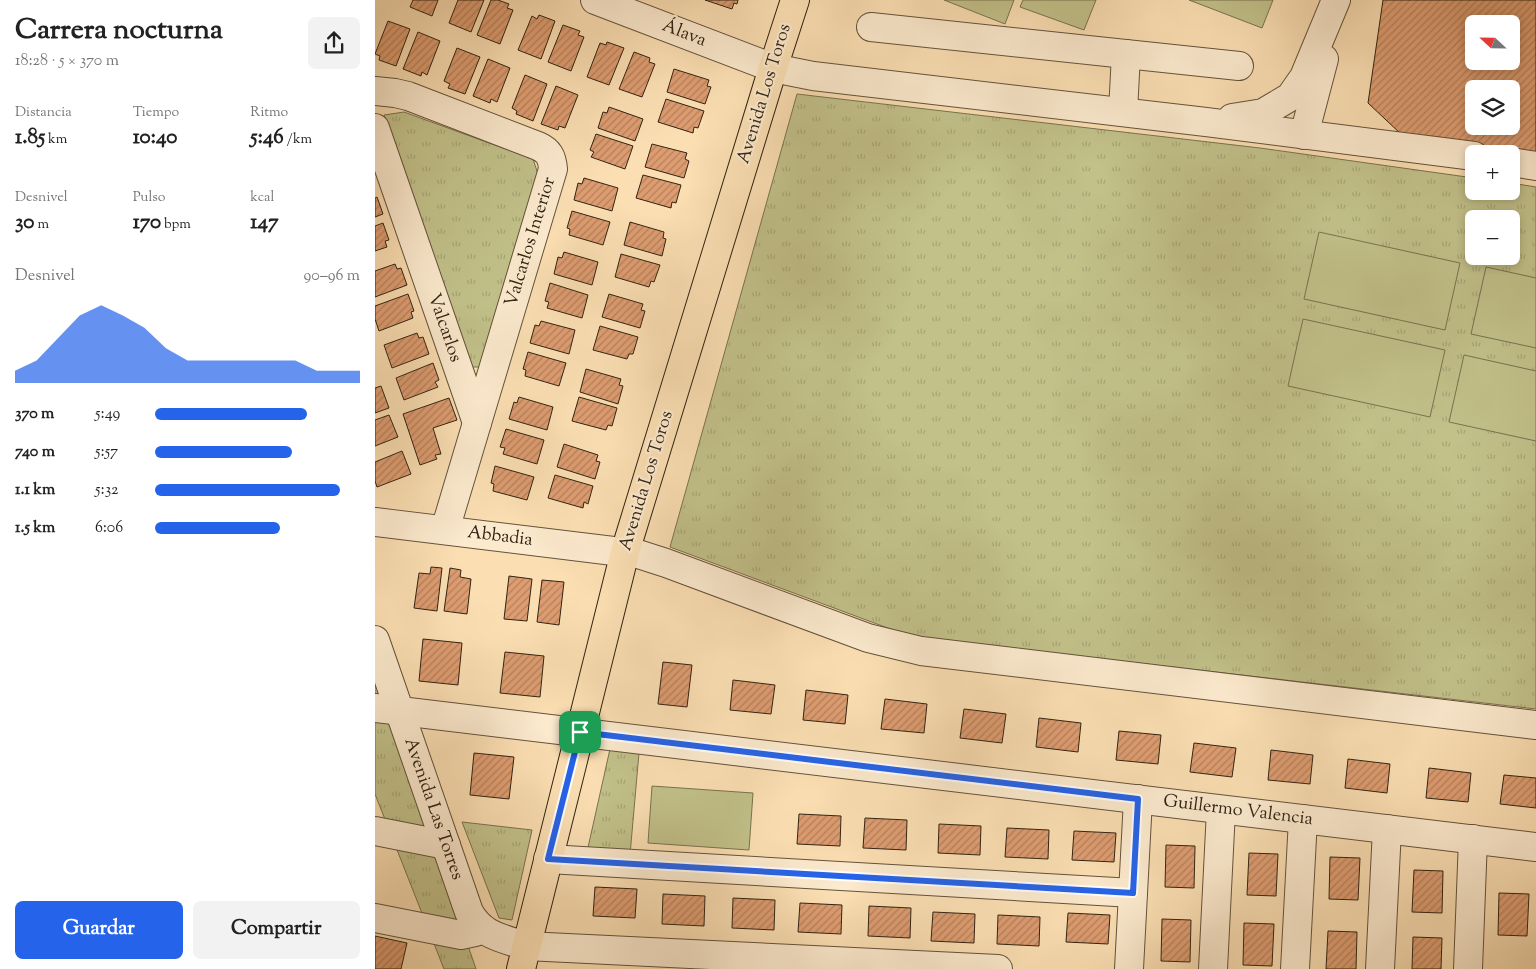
<!DOCTYPE html>
<html lang="es">
<head>
<meta charset="utf-8">
<style>
	:root { --surface:#fff; --page:#f2f2f2; --text:#222; --muted:#767676; --accent:#2563eb }
	body { margin:0; font-family:"Sorts Mill Goudy",serif; background:var(--page); color:var(--text); height:100vh; display:flex; flex-direction:column; font-size:19px; white-space:nowrap }
	* { box-sizing:border-box; margin:0 }
	p { font-size:16px; color:var(--muted) }
	.icon { flex:none; width:28px; height:28px; fill:none; stroke:currentColor; stroke-width:2; stroke-linecap:round; stroke-linejoin:round }
	.map { position:relative; flex:1; overflow:hidden }
	.details { display:flex; flex-direction:column; background:var(--surface); width:375px }
	.details>* { flex:none }
	.needle { width:32px; rotate:292deg }
	.controls { position:absolute; left:1090px; top:15px; display:grid; gap:10px }
	.controls a { display:grid; place-items:center; width:55px; height:55px; border-radius:8px; background:var(--surface); box-shadow:0 2px 8px #0003; font-size:25px }
	.pin { position:absolute; display:grid; place-items:center; width:42px; height:42px; color:#fff; margin:-21px; border-radius:10px; box-shadow:0 2px 8px #0006 }
	.round { display:grid; place-items:center; flex:none; width:52px; height:52px; border-radius:8px; background:var(--page) }
	.headline { display:flex; align-items:center; justify-content:space-between; height:85px; padding:0 15px }
	h1 { font-size:28px; font-weight:800; line-height:38px }
	.stats { display:grid; grid-template-columns:repeat(3,1fr); gap:8px; height:85px; padding:5px 15px }
	.stats div { display:grid; align-content:center }
	.stats b { font-size:21px; font-weight:800 }
	.stats small { font-size:14px; font-weight:400 }
	.stats p { font-size:14px }
	.chart { height:140px; padding:10px 15px }
	.chart p { display:flex; justify-content:space-between }
	.chart svg { width:100%; height:90px; margin-top:5px; fill:var(--accent); opacity:.7 }
	.button { display:flex; gap:10px; margin-top:auto; padding:10px 15px }
	.button a { flex:1; height:58px; border-radius:8px; background:var(--accent); color:#fff; font-size:20px; font-weight:800; line-height:58px; text-align:center }
	.button a+a { background:var(--page); color:var(--text) }
	ul { padding:0 15px; list-style:none; font-size:16px }
	li { display:grid; grid-template-columns:80px 60px 1fr; align-items:center; height:38px }
	li i { height:12px; border-radius:6px; background:var(--accent) }
	main { display:flex; flex:1; min-height:0 }
	.map>svg:first-child { display:block }
	.grass { fill:url(#grass-tufts); stroke:#7a724e; fill-rule:evenodd }
	.park { fill:#c2c18a; stroke:#7a724e }
	.building { fill:url(#building-hatch); stroke:#312313; fill-rule:evenodd }
	.lines { fill:none; stroke-linecap:round; stroke-linejoin:round }
	.minor-casing { stroke:#64523b; stroke-width:30 }
	.major-casing { stroke:#312313; stroke-width:30 }
	.minor { stroke:#fceace; stroke-width:28 }
	.major { stroke:#fbdfb3; stroke-width:28 }
	.route-casing { stroke:#fff; stroke-width:10 }
	.route { stroke:#2563eb; stroke-width:6 }
	.labels { text-anchor:middle; dominant-baseline:central; stroke-width:4.5; stroke-linejoin:round; paint-order:stroke }
	.street-label { font-size:18px; fill:#312313; stroke:#fceace }
</style>
</head>
<body>
<main>
<section class="details">
<div class="headline"><div><h1>Carrera nocturna</h1><p>18:28 · 5 × 370 m</p></div><a class="round"><svg class="icon" aria-label="share" viewBox="0 0 24 24"><path d="M12 15V3M7 8l5-5 5 5M5 13v7h14v-7"/></svg></a></div>
<div class="stats">
<div><p>Distancia</p><b>1.85<small> km</small></b></div>
<div><p>Tiempo</p><b>10:40</b></div>
<div><p>Ritmo</p><b>5:46<small> /km</small></b></div>
</div>
<div class="stats">
<div><p>Desnivel</p><b>30<small> m</small></b></div>
<div><p>Pulso</p><b>170<small> bpm</small></b></div>
<div><p>kcal</p><b>147</b></div>
</div>
<div class="chart"><p><span>Desnivel</span>90–96 m</p>
<svg viewBox="0 0 160 44" preserveAspectRatio="none"><path d="M0 44V38L10 33L20 22L30 11L40 6L50 11L60 17L70 27L80 33L90 33L100 33L110 33L120 33L130 33L140 38L150 38L160 38V44z"/></svg>
</div>
<ul>
<li><b>370 m</b>5:49<i style="width:74%"></i></li>
<li><b>740 m</b>5:57<i style="width:67%"></i></li>
<li><b>1.1 km</b>5:32<i style="width:90%"></i></li>
<li><b>1.5 km</b>6:06<i style="width:61%"></i></li>
</ul>
<div class="button"><a>Guardar</a><a>Compartir</a></div>
</section>
<div class="map">
<svg width="1161" height="969" viewBox="0 0 1161 969">
	<defs>
		<pattern id="grass-tufts" width="24" height="20" patternUnits="userSpaceOnUse" patternTransform="scale(1.25)"><rect width="24" height="20" fill="#c2c18a"/><path d="M3 7l-1-3M5 7V3M7 7l1-3M15 17l-1-3M17 17v-4M19 17l1-3" fill="none" stroke="#a7a676"/></pattern>
		<pattern id="building-hatch" width="6" height="6" patternUnits="userSpaceOnUse" patternTransform="scale(1.25)"><rect width="6" height="6" fill="#de9d71"/><path d="M-1 1l2-2M0 6l6-6M5 7l2-2" fill="none" stroke="#b5805c"/></pattern>
	</defs>
	<rect width="100%" height="100%" fill="#fbdfb3"/>
	<filter id="stains"><feTurbulence type="fractalNoise" baseFrequency=".004" numOctaves="4"/><feColorMatrix values="0 0 0 0 .2 0 0 0 0 .09 0 0 0 0 .02 0 0 0 .5 -.17"/></filter>
	<radialGradient id="worn" r=".72"><stop offset=".6" stop-color="#630" stop-opacity="0"/><stop offset="1" stop-color="#630" stop-opacity=".3"/></radialGradient>
	<!-- grass -->
	<g class="grass">
		<path d="M422,94L885,148L1099,178V191H1136V183L1161,187V709L537,637L295,547ZM1099,219H1136V256H1099Z"/>
		<polygon points="29,112 158,159 163,174 106,367 95,367 9,115"/>
		<polygon points="0,676 101,969 69,969 0,794"/>
		<polygon points="235,749 264,753 255,855 212,852"/>
		<polygon points="87,822 157,830 137,920 124,918"/>
	</g>
	<!-- park -->
	<g class="park">
		<polygon points="569,0 639,0 630,24"/>
		<polygon points="648,0 721,0 709,30 645,7"/>
		<polygon points="814,0 898,0 887,28"/>
		<polygon points="944,232 1085,263 1070,330 929,299"/>
		<polygon points="1111,267 1161,278 1161,348 1096,334"/>
		<polygon points="928,319 1070,350 1055,417 913,386"/>
		<polygon points="1089,355 1161,371 1161,441 1074,422"/>
		<polygon points="277,786 378,793 374,850 273,843"/>
	</g>
	<!-- building -->
	<g class="building">
		<polygon points="38,0 63,0 57,16 35,7"/>
		<polygon points="83,0 109,0 96,32 74,23"/>
		<polygon points="116,0 123,0 134,4 132,8 138,10 125,44 102,35"/>
		<polygon points="330,0 363,0 362,4 359,3 357,9"/>
		<path d="M1008,0H1161V153L1027,135L993,103ZM1099,24H1136V61H1099ZM1099,89H1136V126H1099Z"/>
		<polygon points="164,15 180,21 166,59 143,50 157,16 162,19"/>
		<polygon points="13,21 35,29 21,66 4,60 5,56 0,54"/>
		<polygon points="188,25 205,31 203,35 209,37 196,71 173,62"/>
		<polygon points="43,32 65,41 52,75 47,72 46,76 28,69"/>
		<polygon points="232,42 249,48 234,85 212,77 225,43 231,45"/>
		<polygon points="82,48 105,57 90,94 73,88 75,84 69,81"/>
		<polygon points="259,52 275,58 274,62 280,64 267,97 244,89"/>
		<polygon points="113,59 135,68 122,102 116,99 115,103 98,96"/>
		<polygon points="299,69 334,80 332,86 336,87 330,104 292,92"/>
		<polygon points="150,75 172,84 158,121 141,114 142,111 137,108"/>
		<polygon points="181,86 203,95 190,128 184,126 183,130 166,124"/>
		<polygon points="291,99 329,111 323,128 319,127 318,133 283,122"/>
		<polygon points="234,107 268,119 260,141 223,128 228,112 232,113"/>
		<polygon points="221,134 258,146 250,169 216,157 219,152 215,150"/>
		<polygon points="277,144 312,153 310,159 314,161 309,178 270,167"/>
		<polygon points="268,175 306,185 301,203 297,202 296,208 261,198"/>
		<polygon points="209,178 243,188 237,211 199,200 203,183 207,184"/>
		<polygon points="2,197 8,214 0,217 0,198"/>
		<polygon points="197,211 235,222 228,245 194,235 195,229 192,228"/>
		<polygon points="255,222 289,232 288,238 291,239 287,256 249,245"/>
		<polygon points="8,223 14,240 10,241 12,247 0,251 0,226"/>
		<polygon points="189,252 223,262 217,285 179,274 183,257 187,258"/>
		<polygon points="246,254 285,265 279,282 276,281 274,287 240,277"/>
		<polygon points="20,264 22,269 26,268 32,285 0,297 0,271"/>
		<polygon points="175,283 213,295 207,318 172,308 174,302 170,301"/>
		<polygon points="33,294 39,311 36,312 38,318 4,331 0,319 0,306"/>
		<polygon points="234,294 268,304 266,310 270,311 265,328 227,317"/>
		<polygon points="166,321 200,330 194,354 155,343 160,325 164,326"/>
		<polygon points="225,326 263,337 258,354 254,354 252,359 218,350"/>
		<polygon points="42,333 44,338 48,337 54,354 17,368 9,345"/>
		<polygon points="153,352 191,363 184,386 150,376 151,370 148,369"/>
		<polygon points="58,363 64,380 60,382 63,387 29,400 21,378"/>
		<polygon points="211,369 246,379 244,385 248,386 243,404 205,392"/>
		<polygon points="6,386 14,408 0,413 0,388"/>
		<polygon points="144,397 178,407 172,430 134,419 139,402 142,403"/>
		<polygon points="204,397 242,408 237,426 233,425 231,430 197,421"/>
		<polygon points="74,398 82,420 58,428 66,454 60,455 62,459 45,465 28,414"/>
		<polygon points="14,415 23,437 0,446 0,420"/>
		<polygon points="131,429 169,440 162,464 128,454 130,448 125,447"/>
		<polygon points="189,444 223,455 221,461 225,462 220,479 182,467"/>
		<polygon points="27,451 36,474 2,487 0,481 0,462"/>
		<polygon points="120,466 159,477 152,500 118,491 119,484 116,483"/>
		<polygon points="180,475 218,486 213,504 209,502 208,508 173,498"/>
		<polygon points="56,567 67,568 62,611 39,608 44,573 55,574"/>
		<polygon points="75,568 86,570 85,577 96,579 92,614 69,611"/>
		<polygon points="134,576 157,579 152,621 129,619"/>
		<polygon points="167,580 189,582 184,625 162,622"/>
		<polygon points="48,639 87,643 83,685 44,681"/>
		<polygon points="130,652 169,656 165,697 125,693"/>
		<polygon points="288,662 317,665 312,707 283,704"/>
		<polygon points="358,680 400,685 396,714 355,710"/>
		<polygon points="431,690 473,695 470,724 428,720"/>
		<polygon points="510,699 552,704 549,733 506,729"/>
		<polygon points="589,709 631,714 627,743 585,738"/>
		<polygon points="664,718 706,723 703,752 661,747"/>
		<polygon points="744,731 786,735 783,764 741,760"/>
		<polygon points="819,743 861,748 857,777 815,772"/>
		<polygon points="896,750 938,755 935,784 893,780"/>
		<polygon points="99,753 139,757 134,799 95,795"/>
		<polygon points="973,759 1015,764 1012,793 970,788"/>
		<polygon points="1054,768 1096,773 1093,802 1051,798"/>
		<polygon points="1129,775 1161,778 1161,808 1125,804"/>
		<polygon points="424,814 466,816 465,846 422,844"/>
		<polygon points="490,818 532,820 531,850 488,848"/>
		<polygon points="564,824 606,826 605,855 563,853"/>
		<polygon points="632,828 674,830 673,859 630,857"/>
		<polygon points="699,831 741,833 739,862 697,860"/>
		<polygon points="791,845 820,846 819,888 790,887"/>
		<polygon points="874,853 903,854 901,896 872,895"/>
		<polygon points="955,857 985,858 983,900 954,899"/>
		<polygon points="1039,870 1068,871 1067,913 1037,912"/>
		<polygon points="220,887 262,889 260,918 218,916"/>
		<polygon points="1124,893 1154,894 1152,936 1123,935"/>
		<polygon points="288,894 330,896 329,926 287,924"/>
		<polygon points="358,898 400,900 399,930 357,928"/>
		<polygon points="425,903 467,905 466,934 423,932"/>
		<polygon points="494,906 536,908 535,938 493,936"/>
		<polygon points="558,912 600,914 599,943 556,941"/>
		<polygon points="693,913 735,915 733,944 691,942"/>
		<polygon points="623,915 665,917 664,946 622,944"/>
		<polygon points="787,919 816,920 815,962 786,961"/>
		<polygon points="869,923 899,924 897,966 868,965"/>
		<polygon points="953,931 982,932 981,969 951,969"/>
		<polygon points="0,936 32,943 26,969 0,969"/>
		<polygon points="1038,937 1067,938 1066,969 1037,969"/>
	</g>
	<g class="lines">
		<!-- minor casing -->
		<g class="minor-casing">
			<g id="minor">
				<polyline points="220,0 398,68 438,76 831,122 1099,156"/>
				<polyline points="496,27 864,66"/>
				<path d="M0,91L20,93L33,96L163,146C174,151 177,157 178,169L70,530"/>
				<polyline points="748,112 751,54"/>
				<polyline points="857,118 888,113 915,97 929,77 961,0"/>
				<polyline points="0,128 102,423"/>
				<polyline points="929,135 949,59"/>
				<polyline points="1136,162 1161,166"/>
				<polyline points="0,522 263,554 291,563 493,638 546,651 1161,725"/>
				<path d="M0,640L94,912C107,936 127,938 151,946L623,969"/>
				<polyline points="0,708 1161,847"/>
				<polyline points="0,831 71,845"/>
				<polyline points="173,859 758,893"/>
				<polyline points="0,918 86,935 100,932 106,929"/>
				<polyline points="754,969 763,799"/>
				<polyline points="838,969 846,810"/>
				<polyline points="920,969 928,819"/>
				<polyline points="1005,969 1012,829"/>
				<polyline points="1093,969 1098,839"/>
			</g>
		</g>
		<!-- major casing -->
		<g class="major-casing">
			<polyline id="major" points="146,969 250,552 398,68 420,0"/>
		</g>
		<!-- minor -->
		<use href="#minor" class="minor"/>
		<!-- major -->
		<use href="#major" class="major"/>
	</g>
	<g class="lines">
		<!-- route casing -->
		<g class="route-casing">
			<polygon id="route" points="205,732 763,799 758,893 173,859"/>
		</g>
		<!-- route -->
		<use href="#route" class="route"/>
	</g>
	<g class="labels">
		<!-- street labels -->
		<g class="street-label">
			<text transform="translate(309 34) rotate(21)">Álava</text>
			<text transform="translate(390 94) rotate(-73)">Avenida Los Toros</text>
			<text transform="translate(156 242) rotate(-73)">Valcarlos Interior</text>
			<text transform="translate(69 328) rotate(71)">Valcarlos</text>
			<text transform="translate(272 481) rotate(-73)">Avenida Los Toros</text>
			<text transform="translate(125 537) rotate(7)">Abbadia</text>
			<text transform="translate(58 809) rotate(71)">Avenida Las Torres</text>
			<text transform="translate(863 811) rotate(7)">Guillermo Valencia</text>
		</g>
	</g>
	<rect width="100%" height="100%" filter="url(#stains)"/>
	<rect width="100%" height="100%" fill="url(#worn)"/>
</svg>
<div class="controls">
<a><svg class="needle" viewBox="-14 -14 28 28"><path d="M0-13l5 13h-10z" fill="#e53935"/><path d="M0 13l5-13h-10z" fill="#767676"/></svg></a>
<a><svg class="icon" aria-label="layers" viewBox="0 0 24 24"><path d="M12 4l9 5-9 5-9-5zM3 14l9 5 9-5"/></svg></a>
<a>+</a>
<a>−</a>
</div>
<div class="pin" style="left:205px;top:732px;background:#1e9e55"><svg class="icon" aria-label="arrive" viewBox="0 0 24 24"><path d="M6 21V4h12l-3 4 3 4H6"/></svg></div>
</div>
</main>
</body>
</html>
